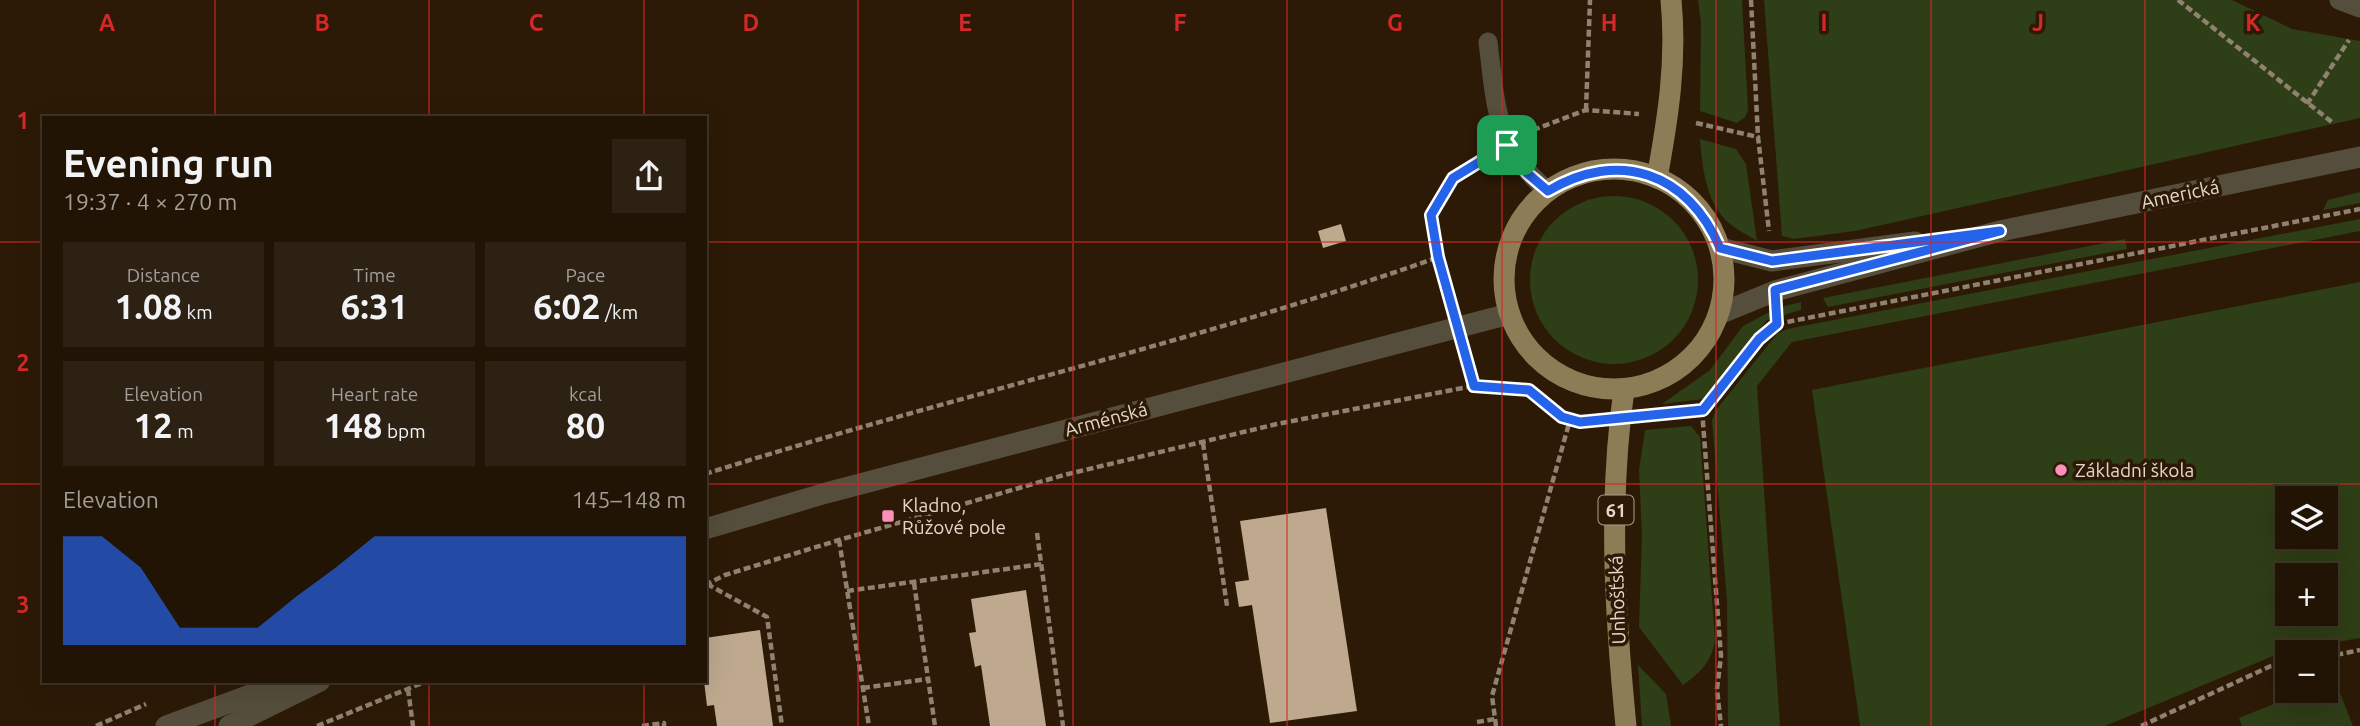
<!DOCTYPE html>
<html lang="en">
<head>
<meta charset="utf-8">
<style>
	:root { --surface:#211404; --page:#2d2113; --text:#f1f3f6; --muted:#a29e9a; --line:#3e3326; --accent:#2563eb }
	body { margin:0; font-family:Ubuntu,sans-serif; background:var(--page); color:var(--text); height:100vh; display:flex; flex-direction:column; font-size:26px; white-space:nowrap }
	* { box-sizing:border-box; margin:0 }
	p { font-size:23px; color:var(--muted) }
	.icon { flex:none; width:38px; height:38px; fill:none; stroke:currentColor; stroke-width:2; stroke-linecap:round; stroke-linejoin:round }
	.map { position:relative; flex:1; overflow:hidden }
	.sheet { position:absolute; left:42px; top:116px; width:665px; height:567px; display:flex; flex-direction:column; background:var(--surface); border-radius:0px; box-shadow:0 7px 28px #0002,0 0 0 2px var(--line) }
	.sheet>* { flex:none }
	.tools { position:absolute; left:2275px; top:486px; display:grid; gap:14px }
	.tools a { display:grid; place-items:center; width:63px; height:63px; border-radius:0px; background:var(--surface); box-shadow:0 7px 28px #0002,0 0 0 2px var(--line); font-size:35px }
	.pin { position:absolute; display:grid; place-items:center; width:60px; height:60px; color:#fff; margin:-30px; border-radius:14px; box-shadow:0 4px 10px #0006 }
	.round { display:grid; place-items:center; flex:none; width:74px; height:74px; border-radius:0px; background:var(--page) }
	.headline { display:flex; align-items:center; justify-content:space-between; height:119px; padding:0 21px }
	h1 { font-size:38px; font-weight:600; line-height:52px }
	.figures { display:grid; grid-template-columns:repeat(3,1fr); gap:10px; height:119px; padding:7px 21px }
	.figures div { display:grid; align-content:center; border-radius:0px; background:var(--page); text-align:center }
	.figures b { font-size:35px; font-weight:600 }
	.figures small { font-size:19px; font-weight:400 }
	.figures p { font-size:19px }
	.chart { height:196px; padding:14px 21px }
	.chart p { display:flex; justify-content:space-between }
	.chart svg { width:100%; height:126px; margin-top:7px; fill:var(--accent); opacity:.7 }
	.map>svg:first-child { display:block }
	.green { fill:#2e3e16; fill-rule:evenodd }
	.building { fill:#bea98f }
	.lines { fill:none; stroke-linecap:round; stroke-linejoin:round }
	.path { stroke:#908171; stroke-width:4.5; stroke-dasharray:7 3.5; stroke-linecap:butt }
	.lane { stroke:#564e3c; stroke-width:19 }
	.street { stroke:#564e3c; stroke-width:21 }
	.primary { stroke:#8c7d56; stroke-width:21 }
	.route-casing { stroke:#fff; stroke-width:14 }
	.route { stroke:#2563eb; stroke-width:9 }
	.grid { fill:none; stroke:#d62828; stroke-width:2; stroke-opacity:0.55 }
	.poi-dot { fill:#fe8ebb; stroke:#2c1a06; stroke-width:2.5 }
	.labels { text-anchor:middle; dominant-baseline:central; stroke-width:7; stroke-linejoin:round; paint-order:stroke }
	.shield { fill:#2c1a06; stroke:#ac9e8f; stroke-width:2 }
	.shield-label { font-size:18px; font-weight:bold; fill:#e3d6ca }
	.street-label { font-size:19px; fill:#e3d6ca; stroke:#2c1a06 }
	.poi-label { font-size:19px; fill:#e3d6ca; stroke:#2c1a06; text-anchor:start }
	.grid-label { font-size:23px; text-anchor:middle; font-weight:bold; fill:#d62828; stroke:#2c1a06; stroke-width:7; stroke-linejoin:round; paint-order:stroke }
</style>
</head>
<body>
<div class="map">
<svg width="2360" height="726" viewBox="0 0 2360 726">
	<rect width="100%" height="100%" fill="#2c1a06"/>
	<!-- green -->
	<g class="green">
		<polygon points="1698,0 1742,0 1748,110 1745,117 1737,123 1700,111 1701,23"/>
		<polygon points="1764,0 2232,0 2292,29 2360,41 2360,118 1855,231 1794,239 1782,236"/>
		<path d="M1700,139L1736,149L1746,164L1757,241C1748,235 1737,230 1729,223C1706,204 1702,166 1700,139Z"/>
		<polygon points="2360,192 2360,203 2323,210 2328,200"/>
		<circle cx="1614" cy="280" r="84"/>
		<polygon points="2360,219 2360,231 1792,342 1757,386 1780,726 1728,726 1727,600 1712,420 1716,410 1777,334 1787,329"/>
		<polygon points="2125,239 2127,249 1828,307 1823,298"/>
		<path d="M2360,282V638L2285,651L2105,726H1860L1812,390ZM2287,499H2326V537H2287ZM2287,576H2326V614H2287Z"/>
		<polygon points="1801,302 1801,310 1767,320 1703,399 1662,404 1710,370 1743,326 1777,308"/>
		<path d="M1691,426L1700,437L1715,639C1712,662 1701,672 1683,685L1639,627L1642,536L1639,470L1645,430Z"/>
		<polygon points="1638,665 1666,694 1671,726 1642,726"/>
		<polygon points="2335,680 2353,726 2242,726 2239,718 2306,691 2326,691 2326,684"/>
	</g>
	<!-- building -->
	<g class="building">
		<polygon points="1341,224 1346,241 1323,248 1318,231"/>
		<polygon points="1326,508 1357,711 1270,723 1252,605 1239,607 1235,582 1249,580 1240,521"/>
		<polygon points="1026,590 1046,726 990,726 981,665 975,667 969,633 976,632 971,599"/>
		<polygon points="760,630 773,726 717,726 714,705 707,706 704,681 705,672 709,672 705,638"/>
	</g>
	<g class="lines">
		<!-- path -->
		<g class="path">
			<polyline points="1751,0 1758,137"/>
			<polyline points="2178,0 2333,123"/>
			<polyline points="2307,104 2349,40"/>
			<polyline points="1586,110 1590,0"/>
			<polyline points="1696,123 1758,137 1769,231"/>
			<polyline points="1533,130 1586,110 1639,114"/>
			<polyline points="1450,301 1431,215 1453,178 1486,158"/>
			<polyline points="1464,354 1473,386"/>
			<polyline points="1702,410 1721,656 1717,689 1721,726"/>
			<polyline points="1649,416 1702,410 1759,339 1777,324 2360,209"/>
			<polyline points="1203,443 1227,606"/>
			<path d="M705,474C948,397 1198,342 1439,257"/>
			<polyline points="1037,533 1063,726"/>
			<polyline points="839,540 869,726"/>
			<polyline points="914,583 935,726"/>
			<polyline points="707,584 767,617 782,726"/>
			<polyline points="705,585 725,575 839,540 1064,475 1277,424 1473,386 1529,390 1562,417 1580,422 1591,421"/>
			<polyline points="847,591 1042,564"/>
			<polyline points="2326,657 2360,650"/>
			<polyline points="863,688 928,679"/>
			<polyline points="408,689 413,726"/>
			<polyline points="1477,722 1495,719"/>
			<polyline points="96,726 146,704"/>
			<polyline points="317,726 427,681"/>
			<polyline points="642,726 664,723 664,726"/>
			<polyline points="1496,726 1492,696 1570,420"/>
			<polyline points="2141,726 2271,666 2287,663"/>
		</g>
		<!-- lane -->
		<g class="lane">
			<polyline points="2339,0 2360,8"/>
			<path d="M1488,42C1496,106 1495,147 1548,191"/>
		</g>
		<!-- street -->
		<g class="street">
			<polyline points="1720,248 1772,261 1915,242"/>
			<polyline points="1719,314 1775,291 2000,231 2360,157"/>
			<polyline points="705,529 826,493 1509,314"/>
			<polyline points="166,726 288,681"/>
			<polyline points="229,726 320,681"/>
		</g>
		<!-- primary -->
		<g class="primary">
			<circle cx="1614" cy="279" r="110"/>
			<path d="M1657,178C1668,118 1677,61 1671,0"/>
			<path d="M1624,390C1608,501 1615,615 1626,726"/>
		</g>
	</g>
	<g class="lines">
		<!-- route casing -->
		<g class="route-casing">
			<path id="route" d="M1507,145L1527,173L1548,191C1618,149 1688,172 1720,248L1772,261L2000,231L1775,290L1777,324L1759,339L1703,410L1580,422L1562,417L1529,390L1474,386L1438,257L1431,215L1453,178Z"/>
		</g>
		<!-- route -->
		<use href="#route" class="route"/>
	</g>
	<!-- grid -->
	<path class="grid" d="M215,0V117M429,0V117M644,0V117M858,0V726M1073,0V726M1287,0V726M1502,0V726M1716,0V726M1931,0V726M2145,0V726M0,242H44M705,242H2360M0,484H44M705,484H2360M215,681V726M429,681V726M644,681V726"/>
	<!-- markers -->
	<g class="poi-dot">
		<circle cx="2061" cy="470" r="7"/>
		<rect x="881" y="509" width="14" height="14" rx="3.5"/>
	</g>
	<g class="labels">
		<!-- shield labels -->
		<rect class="shield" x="1598.5" y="495.5" width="35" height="29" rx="5"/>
		<g class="shield-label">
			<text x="1616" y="510">61</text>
		</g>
		<!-- street labels -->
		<g class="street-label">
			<text transform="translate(2180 194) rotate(-12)">Americká</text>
			<text transform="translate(1106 419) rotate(-15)">Arménská</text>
			<text transform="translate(1617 600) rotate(-92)">Unhošťská</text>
		</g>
		<!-- poi labels -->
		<g class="poi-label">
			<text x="2075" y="470">Základní škola</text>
			<text x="902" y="505">Kladno,<tspan x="902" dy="22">Růžové pole</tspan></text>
		</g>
	</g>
	<g class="grid-label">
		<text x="107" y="31">A</text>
		<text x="322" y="31">B</text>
		<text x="536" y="31">C</text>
		<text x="751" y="31">D</text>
		<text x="965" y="31">E</text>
		<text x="1180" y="31">F</text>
		<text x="1395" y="31">G</text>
		<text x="1609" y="31">H</text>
		<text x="1824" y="31">I</text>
		<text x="2038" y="31">J</text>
		<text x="2253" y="31">K</text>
		<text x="23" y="129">1</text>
		<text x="23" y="371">2</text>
		<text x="23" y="613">3</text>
	</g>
</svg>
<div class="tools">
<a><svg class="icon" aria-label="layers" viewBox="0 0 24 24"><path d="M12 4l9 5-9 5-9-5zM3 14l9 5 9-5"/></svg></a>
<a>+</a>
<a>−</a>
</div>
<div class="pin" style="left:1507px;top:145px;background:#1e9e55"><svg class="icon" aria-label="arrive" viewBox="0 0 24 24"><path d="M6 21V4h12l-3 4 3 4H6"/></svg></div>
<section class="sheet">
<div class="headline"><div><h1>Evening run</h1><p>19:37 · 4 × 270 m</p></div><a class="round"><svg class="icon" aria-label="share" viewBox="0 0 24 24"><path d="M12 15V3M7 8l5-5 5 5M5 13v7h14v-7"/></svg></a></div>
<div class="figures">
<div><p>Distance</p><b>1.08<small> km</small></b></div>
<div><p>Time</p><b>6:31</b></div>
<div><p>Pace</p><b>6:02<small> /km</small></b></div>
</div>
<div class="figures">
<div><p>Elevation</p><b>12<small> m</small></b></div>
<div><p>Heart rate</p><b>148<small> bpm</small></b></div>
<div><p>kcal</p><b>80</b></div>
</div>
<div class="chart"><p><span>Elevation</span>145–148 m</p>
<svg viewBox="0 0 160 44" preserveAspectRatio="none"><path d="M0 44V6L10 6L20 17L30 38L40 38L50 38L60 27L70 17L80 6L90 6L100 6L110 6L120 6L130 6L140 6L150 6L160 6V44z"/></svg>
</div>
</section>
</div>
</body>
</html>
